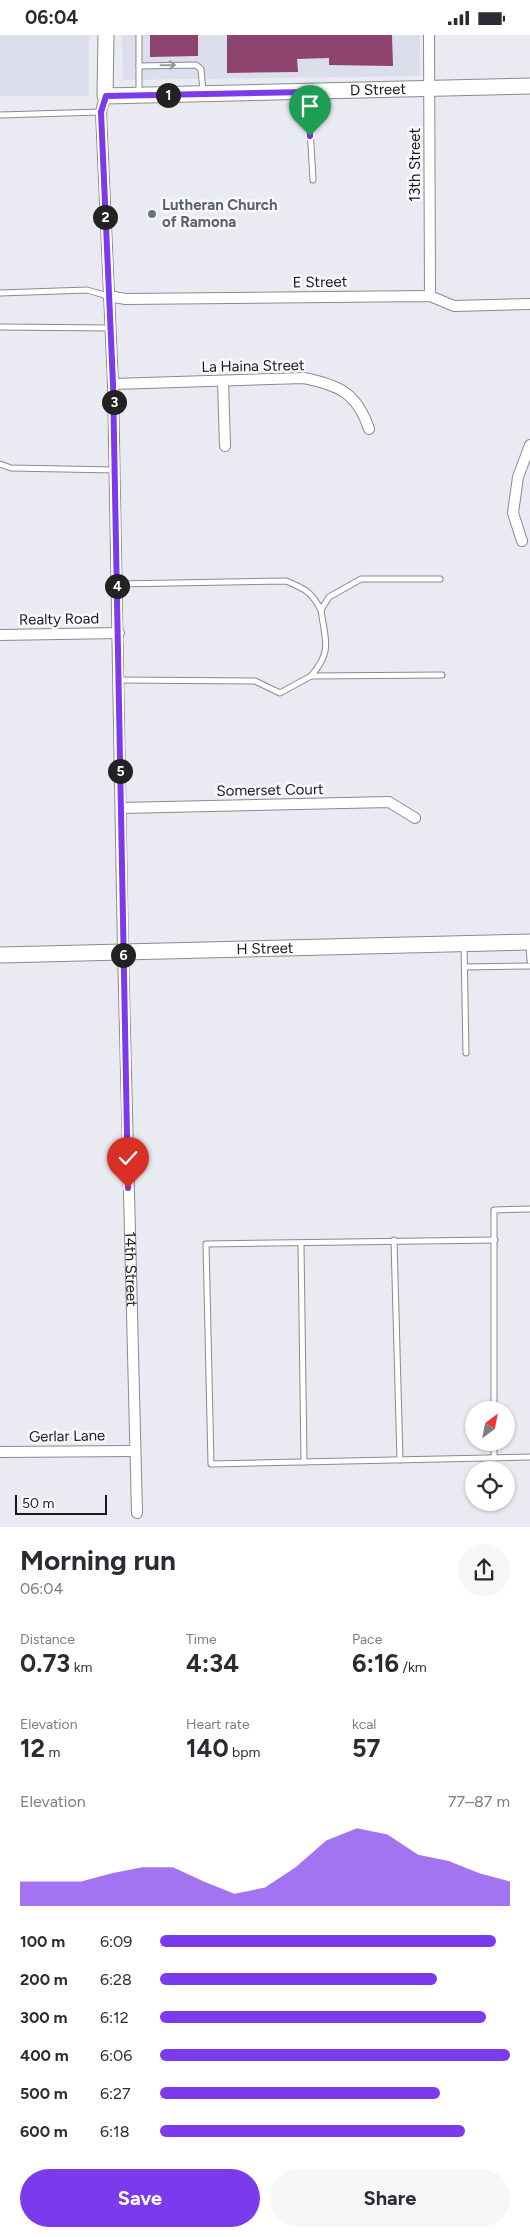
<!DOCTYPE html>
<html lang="en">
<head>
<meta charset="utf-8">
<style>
	:root { --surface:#fff; --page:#f7f7f7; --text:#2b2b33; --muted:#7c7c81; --accent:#7c3aed }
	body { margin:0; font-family:Figtree,sans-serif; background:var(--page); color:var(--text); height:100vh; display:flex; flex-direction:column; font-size:19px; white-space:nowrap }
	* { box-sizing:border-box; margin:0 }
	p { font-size:16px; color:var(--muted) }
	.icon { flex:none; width:28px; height:28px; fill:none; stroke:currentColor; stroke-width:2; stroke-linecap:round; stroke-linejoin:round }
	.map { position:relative; height:1492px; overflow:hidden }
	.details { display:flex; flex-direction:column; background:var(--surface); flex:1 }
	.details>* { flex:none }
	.needle { width:32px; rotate:32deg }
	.controls { position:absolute; left:465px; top:1366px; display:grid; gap:10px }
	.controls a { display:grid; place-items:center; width:50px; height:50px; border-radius:50%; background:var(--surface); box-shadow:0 1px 4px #0004; font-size:25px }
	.scale { position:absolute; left:15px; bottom:12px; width:92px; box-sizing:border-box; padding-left:5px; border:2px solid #18181a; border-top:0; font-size:14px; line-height:18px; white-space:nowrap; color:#18181a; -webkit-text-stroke:4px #f8f8fe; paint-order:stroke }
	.pin { position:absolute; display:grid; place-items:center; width:42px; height:42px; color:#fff; margin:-51px -21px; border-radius:50% 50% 50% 0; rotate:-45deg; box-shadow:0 0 5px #0007 }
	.pin .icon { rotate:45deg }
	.km { position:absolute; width:25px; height:25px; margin:-12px; border-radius:50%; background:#222; color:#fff; font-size:14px; line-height:25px; text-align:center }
	.round { display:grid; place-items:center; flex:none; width:52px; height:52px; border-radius:26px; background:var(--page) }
	.summary { display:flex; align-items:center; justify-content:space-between; height:85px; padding:0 20px }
	h1 { font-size:28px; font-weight:700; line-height:38px }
	.metrics { display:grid; grid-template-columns:repeat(3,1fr); gap:8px; height:85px; padding:5px 20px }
	.metrics div { display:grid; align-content:center }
	.metrics b { font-size:25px; font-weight:700 }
	.metrics small { font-size:14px; font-weight:400 }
	.metrics p { font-size:14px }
	.chart { height:140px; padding:10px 20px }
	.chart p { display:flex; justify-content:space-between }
	.chart svg { width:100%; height:90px; margin-top:5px; fill:var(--accent); opacity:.7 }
	.cta { display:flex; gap:10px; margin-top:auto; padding:10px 20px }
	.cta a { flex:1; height:58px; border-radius:30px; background:var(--accent); color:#fff; font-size:20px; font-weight:700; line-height:58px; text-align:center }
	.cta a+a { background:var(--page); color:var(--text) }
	ul { padding:0 20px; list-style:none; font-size:16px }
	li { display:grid; grid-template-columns:80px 60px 1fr; align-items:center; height:38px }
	li i { height:12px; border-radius:6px; background:var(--accent) }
	.status { display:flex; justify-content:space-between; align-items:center; height:35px; padding:0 25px; background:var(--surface); direction:ltr }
	.status svg { height:14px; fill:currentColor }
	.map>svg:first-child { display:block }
	.built { fill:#dddeec }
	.building { fill:#8d436d }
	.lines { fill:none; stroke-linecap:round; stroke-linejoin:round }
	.lane-casing { stroke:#8a8a91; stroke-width:7 }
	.street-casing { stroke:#8a8a91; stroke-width:12 }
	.secondary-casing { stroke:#8a8a91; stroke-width:17 }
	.lane { stroke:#fff; stroke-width:5 }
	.street { stroke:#fff; stroke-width:10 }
	.secondary { stroke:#fff; stroke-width:15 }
	.oneway { stroke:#979798 }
	.route-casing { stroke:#fff; stroke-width:10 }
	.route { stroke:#7c3aed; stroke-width:6 }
	.worship-dot { fill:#6b7280; stroke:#f8f8fe; stroke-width:2 }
	.labels { text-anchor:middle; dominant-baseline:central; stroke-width:5; stroke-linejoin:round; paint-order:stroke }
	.street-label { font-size:15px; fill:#18181a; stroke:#f8f8fe }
	.worship-label { font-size:15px; font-weight:bold; fill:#5b616d; stroke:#f8f8fe; text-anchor:start }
</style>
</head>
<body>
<div class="status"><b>06:04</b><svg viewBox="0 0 49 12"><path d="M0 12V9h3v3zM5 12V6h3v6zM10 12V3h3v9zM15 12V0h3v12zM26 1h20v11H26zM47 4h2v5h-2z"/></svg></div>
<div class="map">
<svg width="530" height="1492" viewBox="0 0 530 1492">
	<rect width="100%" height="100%" fill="#eaebf2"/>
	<!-- built -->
	<g class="built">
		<rect x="0" y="0" width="89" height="61"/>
		<polygon points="122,0 420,0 420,41 123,45"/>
	</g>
	<!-- building -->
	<g class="building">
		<polygon points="150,0 198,0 198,21 150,22"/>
		<polygon points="227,0 392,0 393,31 329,30 329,23 297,24 298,37 227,38"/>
	</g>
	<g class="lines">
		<!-- lane casing -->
		<g class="lane-casing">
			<g id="lane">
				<polyline points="139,0 139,59"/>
				<polyline points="139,31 196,30 201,34 203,57"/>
				<polyline points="308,58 313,145"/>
				<polyline points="0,80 101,77"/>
				<polyline points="0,258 87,255 108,261"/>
				<polyline points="0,292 109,293"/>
				<polyline points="0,429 11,433 115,435"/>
				<path d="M117,549L286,546C305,554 311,556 321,575"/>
				<path d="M311,641C333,616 325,605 321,575L329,562L361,544H440"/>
				<polyline points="119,645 255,646 280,658 311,641 442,640"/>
				<polyline points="464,909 466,1018"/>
				<polyline points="529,909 530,926"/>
				<polyline points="465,932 530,931"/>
				<polyline points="394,1205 400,1425"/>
				<polyline points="495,1205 206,1209 211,1429 530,1422"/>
				<polyline points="301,1209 304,1427"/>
				<polyline points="494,1375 494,1175 530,1174"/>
				<polyline points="494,1423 494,1408"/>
			</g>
		</g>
		<!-- street casing -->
		<g class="street-casing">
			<g id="street">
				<polyline points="429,0 430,261"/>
				<path id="s1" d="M105,61L101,77L113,349L123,917L137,1478"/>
				<polyline points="108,261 126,264 430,261 454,271 530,269"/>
				<polyline points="223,346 225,411"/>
				<path d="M113,349L304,343C339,350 357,358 369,394"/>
				<polyline points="522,506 513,478 518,442 530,410"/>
				<polyline points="0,600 119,598"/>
				<polyline points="121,773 389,767 415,783"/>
				<polyline points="0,1417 134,1416"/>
			</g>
		</g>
		<!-- secondary casing -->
		<g class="secondary-casing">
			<g id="secondary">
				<path id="s2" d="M106,0L105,61L530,51"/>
				<path id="s3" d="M0,920L530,907"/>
			</g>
		</g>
		<!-- lane -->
		<use href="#lane" class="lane"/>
		<!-- street -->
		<use href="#street" class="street"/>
		<!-- secondary -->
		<use href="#secondary" class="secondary"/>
	</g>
	<!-- one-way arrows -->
	<defs><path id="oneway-shaft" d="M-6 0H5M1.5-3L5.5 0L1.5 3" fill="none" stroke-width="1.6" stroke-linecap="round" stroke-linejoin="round" transform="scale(1.25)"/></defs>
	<use class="oneway" href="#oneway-shaft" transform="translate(168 30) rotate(-1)"/>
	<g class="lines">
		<!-- route casing -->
		<g class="route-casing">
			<polyline id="route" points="128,1153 113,349 101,77 106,61 308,57 310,101"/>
		</g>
		<!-- route -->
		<use href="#route" class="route"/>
	</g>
	<!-- markers -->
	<circle class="worship-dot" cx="152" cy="179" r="5"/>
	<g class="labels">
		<!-- street labels -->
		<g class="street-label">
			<text stroke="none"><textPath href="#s2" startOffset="334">D Street</textPath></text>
			<text transform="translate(415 130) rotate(-90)">13th Street</text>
			<text transform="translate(320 247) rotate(-1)">E Street</text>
			<text transform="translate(253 331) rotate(-1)">La Haina Street</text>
			<text transform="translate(59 584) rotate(-1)">Realty Road</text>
			<text transform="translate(270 755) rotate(-1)">Somerset Court</text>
			<text stroke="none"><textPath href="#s3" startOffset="265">H Street</textPath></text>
			<text stroke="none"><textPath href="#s1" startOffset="1174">14th Street</textPath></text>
			<text transform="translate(67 1401) rotate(-1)">Gerlar Lane</text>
		</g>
		<!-- worship labels -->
		<g class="worship-label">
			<text x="162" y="170">Lutheran Church<tspan x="162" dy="17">of Ramona</tspan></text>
		</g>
	</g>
</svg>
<div class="controls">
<a><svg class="needle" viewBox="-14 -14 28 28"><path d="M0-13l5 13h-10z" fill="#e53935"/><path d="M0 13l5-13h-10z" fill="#7c7c81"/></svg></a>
<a><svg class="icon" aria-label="locate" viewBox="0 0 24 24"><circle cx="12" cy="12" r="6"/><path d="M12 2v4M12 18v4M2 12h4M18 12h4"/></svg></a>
</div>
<div class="scale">50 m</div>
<div class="pin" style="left:310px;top:101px;background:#1e9e55"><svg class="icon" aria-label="arrive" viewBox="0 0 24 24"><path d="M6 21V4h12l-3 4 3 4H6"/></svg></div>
<div class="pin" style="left:128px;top:1153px;background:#d93025"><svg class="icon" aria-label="check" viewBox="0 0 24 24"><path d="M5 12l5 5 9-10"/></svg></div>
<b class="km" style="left:168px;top:60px">1</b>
<b class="km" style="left:105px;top:182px">2</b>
<b class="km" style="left:114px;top:367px">3</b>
<b class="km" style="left:117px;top:551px">4</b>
<b class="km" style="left:120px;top:736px">5</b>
<b class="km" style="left:123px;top:920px">6</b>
</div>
<section class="details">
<div class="summary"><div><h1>Morning run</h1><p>06:04</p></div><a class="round"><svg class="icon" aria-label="share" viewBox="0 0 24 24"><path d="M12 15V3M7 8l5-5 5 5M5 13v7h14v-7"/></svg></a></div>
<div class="metrics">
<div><p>Distance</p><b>0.73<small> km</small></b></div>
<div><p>Time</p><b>4:34</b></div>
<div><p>Pace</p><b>6:16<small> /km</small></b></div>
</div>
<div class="metrics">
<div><p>Elevation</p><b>12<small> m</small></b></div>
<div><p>Heart rate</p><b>140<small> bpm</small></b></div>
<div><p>kcal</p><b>57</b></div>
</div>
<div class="chart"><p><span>Elevation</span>77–87 m</p>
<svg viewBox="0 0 160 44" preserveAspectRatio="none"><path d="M0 44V32L10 32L20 32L30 28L40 25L50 25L60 32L70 38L80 35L90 25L100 12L110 6L120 9L130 19L140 22L150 28L160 32V44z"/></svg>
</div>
<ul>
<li><b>100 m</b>6:09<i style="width:96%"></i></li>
<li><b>200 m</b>6:28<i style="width:79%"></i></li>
<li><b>300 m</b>6:12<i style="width:93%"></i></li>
<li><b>400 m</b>6:06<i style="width:100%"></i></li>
<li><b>500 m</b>6:27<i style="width:80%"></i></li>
<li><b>600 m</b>6:18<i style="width:87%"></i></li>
</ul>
<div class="cta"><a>Save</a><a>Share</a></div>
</section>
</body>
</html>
